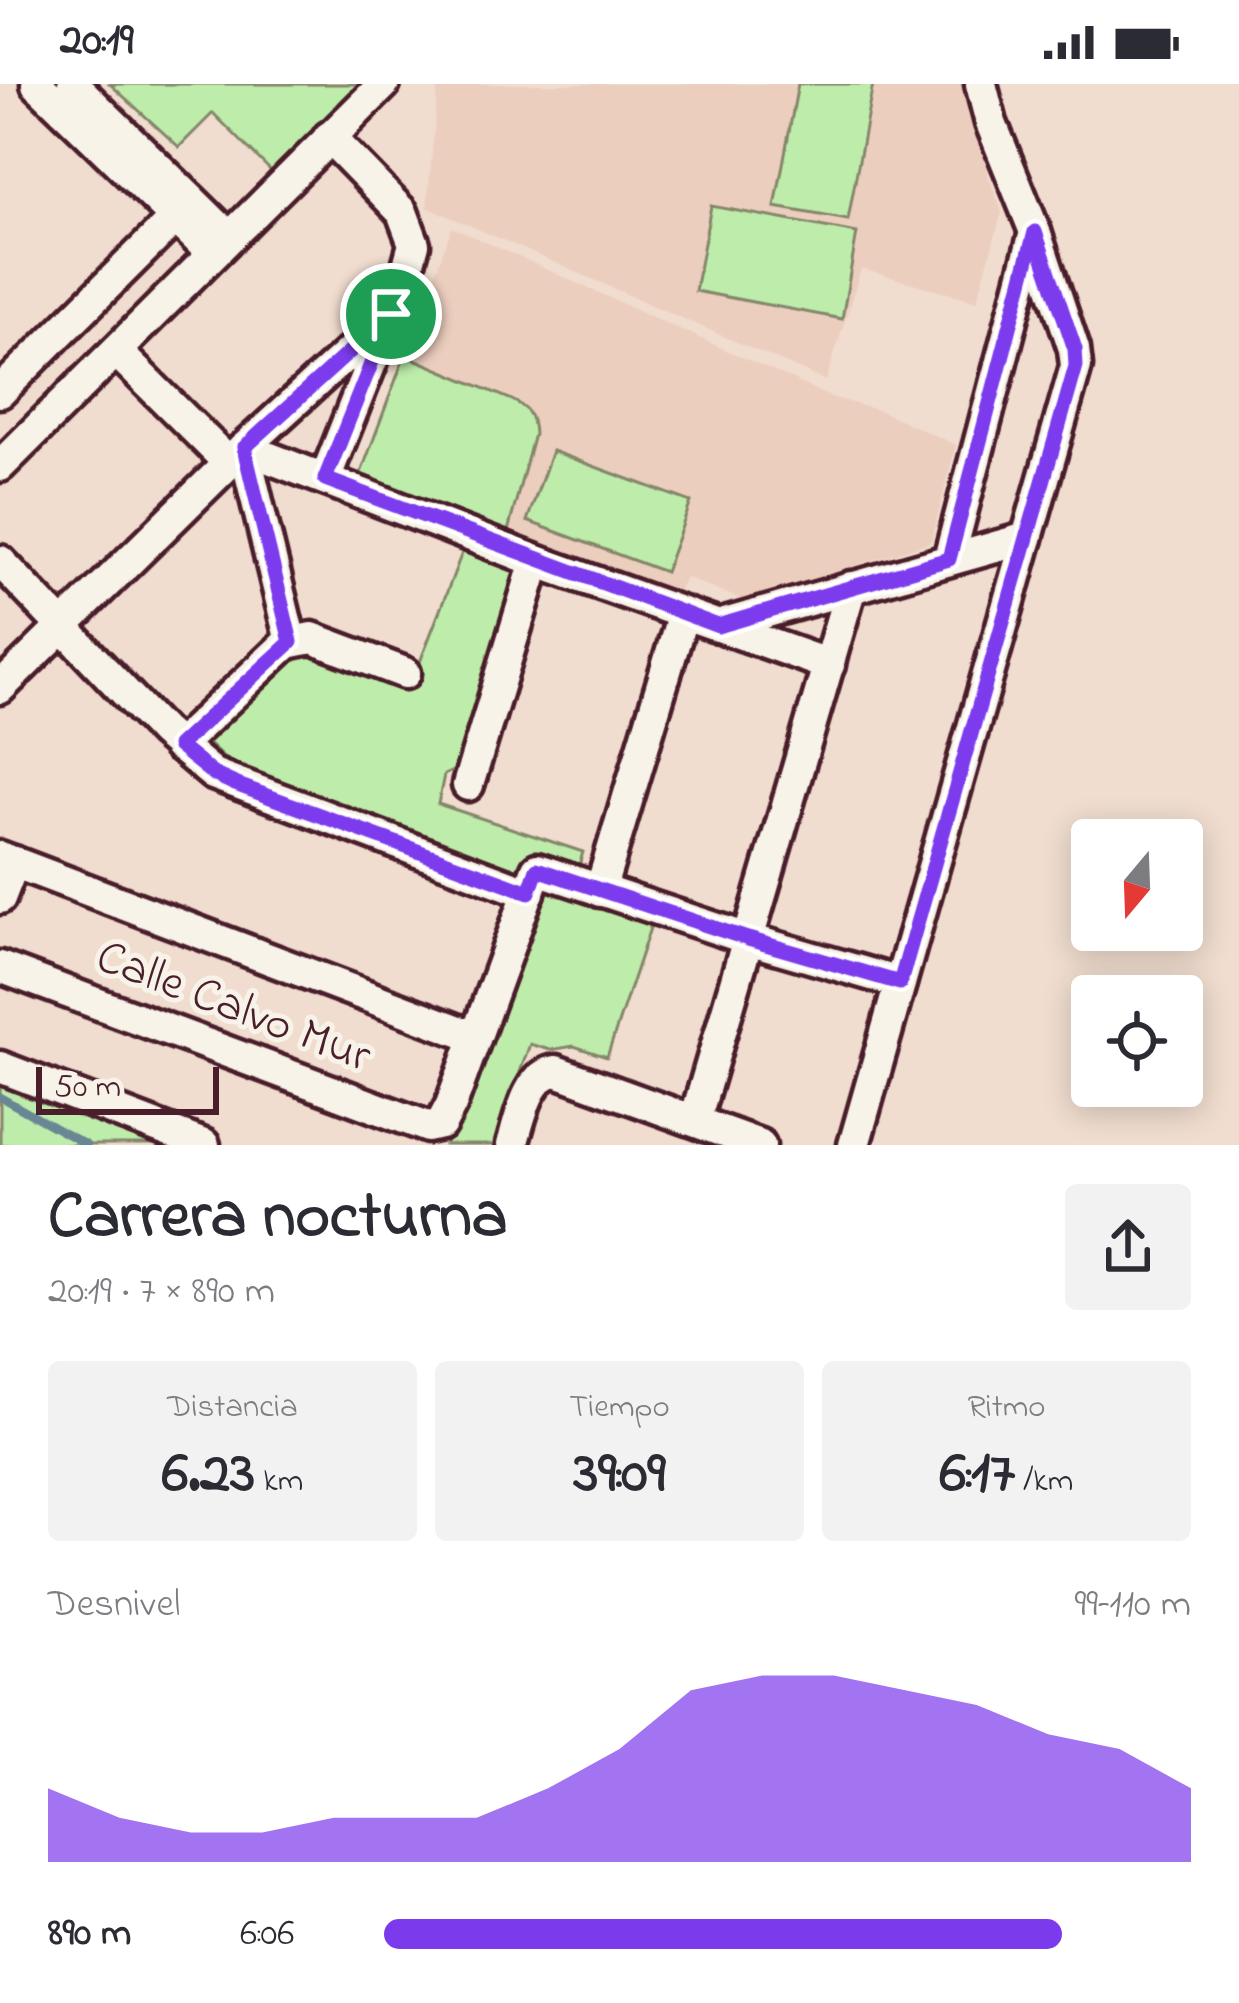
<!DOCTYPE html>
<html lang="es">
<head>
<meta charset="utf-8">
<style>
	:root { --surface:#fff; --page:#f2f2f3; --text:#2b2b33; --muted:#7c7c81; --accent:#7c3aed }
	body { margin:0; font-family:"Indie Flower",sans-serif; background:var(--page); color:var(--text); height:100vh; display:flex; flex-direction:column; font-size:45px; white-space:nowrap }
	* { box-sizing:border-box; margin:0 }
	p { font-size:39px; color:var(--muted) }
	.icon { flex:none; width:66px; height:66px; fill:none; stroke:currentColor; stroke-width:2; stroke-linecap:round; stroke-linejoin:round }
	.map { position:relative; height:1061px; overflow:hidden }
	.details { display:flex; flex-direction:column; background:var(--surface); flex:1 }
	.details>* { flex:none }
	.needle { width:78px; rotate:199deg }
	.buttons { position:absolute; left:1071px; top:735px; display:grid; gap:24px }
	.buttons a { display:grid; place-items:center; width:132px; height:132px; border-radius:12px; background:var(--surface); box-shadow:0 6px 30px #0003; font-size:60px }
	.scale { position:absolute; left:36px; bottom:30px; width:183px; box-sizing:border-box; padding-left:12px; border:6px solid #4a1f2b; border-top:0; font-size:33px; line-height:42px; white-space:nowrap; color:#4a1f2b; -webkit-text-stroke:9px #f7f3e8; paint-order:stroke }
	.pin { position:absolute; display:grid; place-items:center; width:102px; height:102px; color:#fff; margin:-51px; border:6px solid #fff; border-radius:50%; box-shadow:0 3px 12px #0007 }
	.round { display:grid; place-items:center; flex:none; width:126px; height:126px; border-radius:12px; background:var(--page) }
	.head { display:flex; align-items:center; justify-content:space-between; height:204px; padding:0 48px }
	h1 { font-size:66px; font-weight:800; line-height:90px }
	.figures { display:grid; grid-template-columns:repeat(3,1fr); gap:18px; height:204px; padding:12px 48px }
	.figures div { display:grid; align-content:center; border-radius:12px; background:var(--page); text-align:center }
	.figures b { font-size:60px; font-weight:800 }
	.figures small { font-size:33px; font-weight:400 }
	.figures p { font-size:33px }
	.chart { height:336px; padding:24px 48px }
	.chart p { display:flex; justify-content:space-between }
	.chart svg { width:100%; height:216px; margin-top:12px; fill:var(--accent); opacity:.7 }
	ul { padding:0 48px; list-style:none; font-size:39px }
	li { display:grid; grid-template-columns:192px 144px 1fr; align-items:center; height:90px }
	li i { height:30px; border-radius:15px; background:var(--accent) }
	.status { display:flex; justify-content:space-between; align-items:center; height:84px; padding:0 60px; background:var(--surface); direction:ltr }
	.status svg { height:33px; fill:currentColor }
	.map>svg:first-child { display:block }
	.built { fill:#eccebe }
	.green { fill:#beedab; stroke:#84866b; stroke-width:3 }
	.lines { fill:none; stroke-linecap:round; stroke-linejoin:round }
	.stream { stroke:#698695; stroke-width:8 }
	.minor-casing { stroke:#4a1f2b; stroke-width:39 }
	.minor { stroke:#f7f3e8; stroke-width:30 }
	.route-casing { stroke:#fff; stroke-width:24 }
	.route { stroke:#7c3aed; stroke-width:15 }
	.labels { text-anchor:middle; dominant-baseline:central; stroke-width:10; stroke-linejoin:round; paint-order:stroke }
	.street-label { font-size:48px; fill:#4a1f2b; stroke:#f7f3e8 }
</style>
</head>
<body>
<div class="status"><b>20:19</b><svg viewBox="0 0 49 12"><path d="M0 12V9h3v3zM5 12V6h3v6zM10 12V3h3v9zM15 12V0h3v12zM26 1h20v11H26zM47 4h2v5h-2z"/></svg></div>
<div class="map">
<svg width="1239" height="1061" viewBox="0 0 1239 1061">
	<rect width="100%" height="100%" fill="#f0ddcf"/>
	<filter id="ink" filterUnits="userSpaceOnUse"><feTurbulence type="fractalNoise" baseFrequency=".00833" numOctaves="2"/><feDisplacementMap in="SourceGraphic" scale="24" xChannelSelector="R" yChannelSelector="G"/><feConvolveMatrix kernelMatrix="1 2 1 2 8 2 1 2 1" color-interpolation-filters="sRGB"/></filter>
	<g filter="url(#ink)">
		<!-- built -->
		<g class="built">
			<polygon points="438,0 978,0 992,32 988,91 1002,128 977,217 861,185 826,297 427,123"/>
			<polygon points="452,143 831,313 881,327 956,361 931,458 745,517 685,493 675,515 507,451 523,398 510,315 405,271"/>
		</g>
		<!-- green -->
		<g class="green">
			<polygon points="110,0 360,0 272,88 213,29 179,63"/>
			<polygon points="798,0 873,0 848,136 775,123"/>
			<polygon points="711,122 857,149 842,235 695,207"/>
			<path d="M405,271L510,315C527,323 533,330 534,350L507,451L358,397Z"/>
			<polygon points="552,367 691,418 665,488 527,437"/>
			<polygon points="463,466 515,483 518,490 461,683 444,691 438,720 583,768 576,792 658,820 607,973 574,962 550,966 530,960 494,1061 445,1061 541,800 250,691 228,677 201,652 295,565 305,564 410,604"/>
			<polygon points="0,983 204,1061 0,1061"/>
		</g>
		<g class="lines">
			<!-- stream -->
			<polyline class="stream" points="0,1013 86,1061"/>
			<!-- minor casing -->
			<g class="minor-casing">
				<g id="minor">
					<polyline points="37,0 212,169"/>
					<polyline points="73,0 228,152"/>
					<polyline points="116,267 229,379"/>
					<polyline points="0,308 192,117"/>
					<polyline points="244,364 536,477 829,581"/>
					<polyline points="244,364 291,558"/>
					<polyline points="0,382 384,0"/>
					<polyline points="325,395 405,193 414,160 402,128 329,53"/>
					<polyline points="949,475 1035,148"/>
					<polyline points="0,477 163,648 213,690 529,809"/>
					<polyline points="718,542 1027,454"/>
					<polyline points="0,604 244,364 391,230"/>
					<polyline points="178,662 287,559 312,554 405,589"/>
					<polyline points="468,701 536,477"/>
					<polyline points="0,773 475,953"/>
					<polyline points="600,807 683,530"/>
					<polyline points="0,814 14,778"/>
					<polyline points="0,883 428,1043 441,1040 451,1021 537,785 748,855 900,899"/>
					<polyline points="0,983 204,1061"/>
					<polyline points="695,1036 851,503"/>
					<path d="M512,1061C520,1036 527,990 556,987L760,1061"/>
					<polyline points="854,1061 1076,282 1074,265 1035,148 991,39 981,0"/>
				</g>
			</g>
			<!-- minor -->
			<use href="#minor" class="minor"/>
		</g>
	</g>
	<g class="lines" filter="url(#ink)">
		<!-- route casing -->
		<g class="route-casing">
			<polygon id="route" points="1035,148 1075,265 1076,282 900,899 748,855 537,785 529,808 235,700 213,690 178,662 291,558 244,364 391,230 325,395 718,542 949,475"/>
		</g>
		<!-- route -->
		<use href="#route" class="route"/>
	</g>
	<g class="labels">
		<!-- street labels -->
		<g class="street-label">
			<text transform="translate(233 924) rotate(21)">Calle Calvo Mur</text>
		</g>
	</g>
</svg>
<div class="buttons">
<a><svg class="needle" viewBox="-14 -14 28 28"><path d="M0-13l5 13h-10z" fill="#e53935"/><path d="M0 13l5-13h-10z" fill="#7c7c81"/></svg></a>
<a><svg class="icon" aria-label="locate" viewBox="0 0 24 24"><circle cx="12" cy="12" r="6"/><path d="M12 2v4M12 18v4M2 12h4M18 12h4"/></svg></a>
</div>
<div class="scale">50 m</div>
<div class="pin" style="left:391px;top:230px;background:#1e9e55"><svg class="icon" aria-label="arrive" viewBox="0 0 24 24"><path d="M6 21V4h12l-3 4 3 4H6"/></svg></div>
</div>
<section class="details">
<div class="head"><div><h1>Carrera nocturna</h1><p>20:19 · 7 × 890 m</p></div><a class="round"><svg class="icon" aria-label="share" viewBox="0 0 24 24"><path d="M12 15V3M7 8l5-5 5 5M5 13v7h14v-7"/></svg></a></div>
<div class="figures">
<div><p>Distancia</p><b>6.23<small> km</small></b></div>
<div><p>Tiempo</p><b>39:09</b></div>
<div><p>Ritmo</p><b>6:17<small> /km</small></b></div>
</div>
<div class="chart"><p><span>Desnivel</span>99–110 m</p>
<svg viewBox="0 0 160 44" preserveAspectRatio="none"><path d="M0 44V29L10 35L20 38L30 38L40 35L50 35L60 35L70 29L80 21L90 9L100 6L110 6L120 9L130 12L140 18L150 21L160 29V44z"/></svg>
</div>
<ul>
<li><b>890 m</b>6:06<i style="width:84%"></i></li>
</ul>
</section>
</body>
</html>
